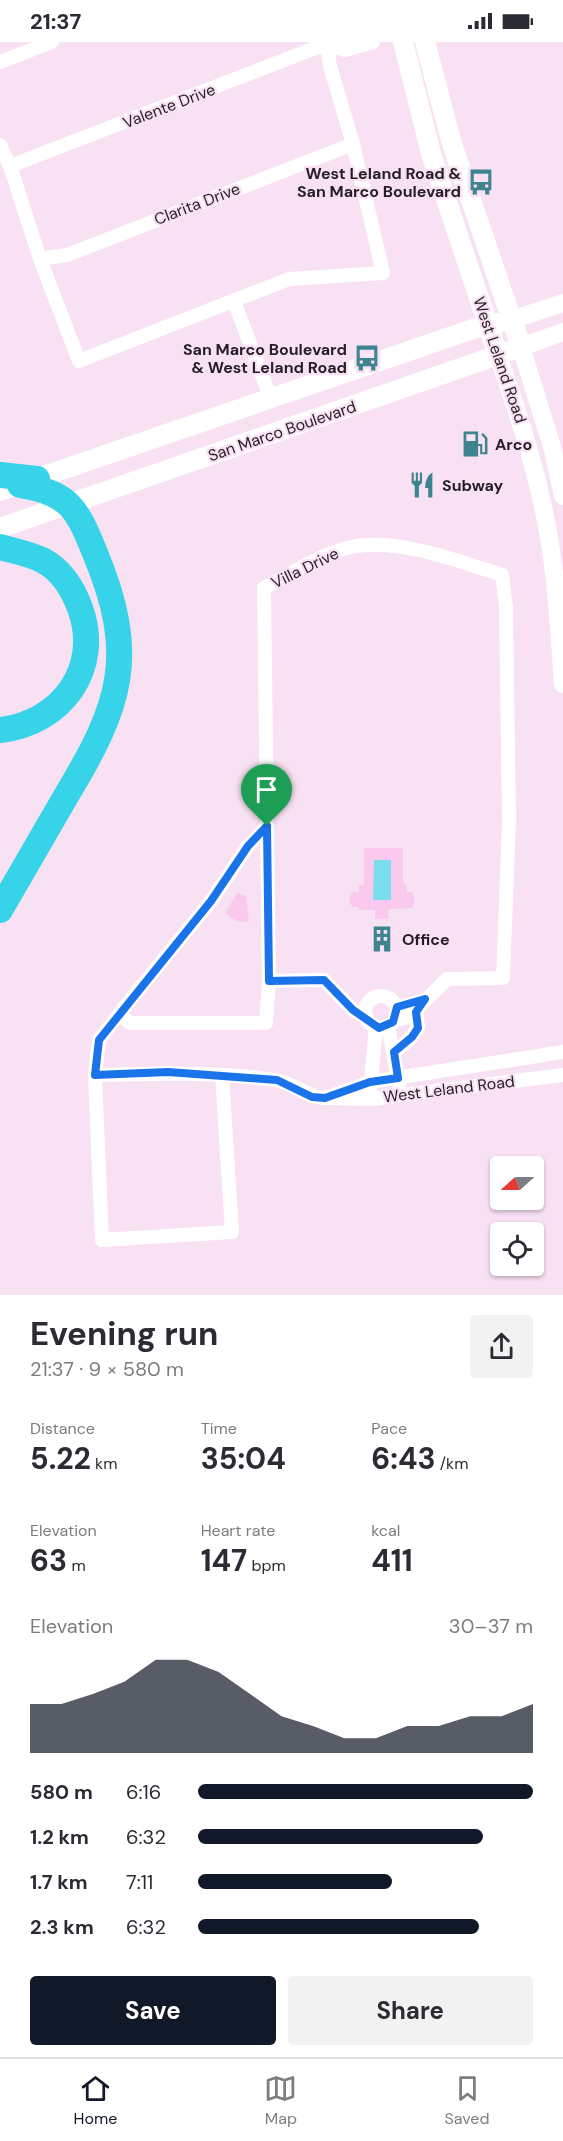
<!DOCTYPE html>
<html lang="en">
<head>
<meta charset="utf-8">
<style>
	:root { --surface:#fff; --page:#f2f2f3; --text:#2b2b33; --muted:#7c7c81; --line:#e1e1e2; --accent:#111827 }
	body { margin:0; font-family:"DM Sans",sans-serif; background:var(--page); color:var(--text); height:100vh; display:flex; flex-direction:column; font-size:22px; white-space:nowrap }
	* { box-sizing:border-box; margin:0 }
	p { font-size:20px; color:var(--muted) }
	.icon { flex:none; width:33px; height:33px; fill:none; stroke:currentColor; stroke-width:2; stroke-linecap:round; stroke-linejoin:round }
	.map { position:relative; height:1253px; overflow:hidden }
	.panel { display:flex; flex-direction:column; background:var(--surface); flex:1 }
	.panel>* { flex:none }
	.needle { width:39px; rotate:249deg }
	.buttons { position:absolute; left:490px; top:1114px; display:grid; gap:12px }
	.buttons a { display:grid; place-items:center; width:54px; height:54px; border-radius:6px; background:var(--surface); box-shadow:0 2px 4px #0004; font-size:30px }
	.pin { position:absolute; display:grid; place-items:center; width:51px; height:51px; color:#fff; margin:-62px -26px; border-radius:50% 50% 50% 0; rotate:-45deg; box-shadow:0 0 6px #0007 }
	.pin .icon { rotate:45deg }
	.round { display:grid; place-items:center; flex:none; width:63px; height:63px; border-radius:6px; background:var(--page) }
	.head { display:flex; align-items:center; justify-content:space-between; height:102px; padding:0 30px }
	h1 { font-size:33px; font-weight:700; line-height:45px }
	.metrics { display:grid; grid-template-columns:repeat(3,1fr); gap:9px; height:102px; padding:6px 30px }
	.metrics div { display:grid; align-content:center }
	.metrics b { font-size:30px; font-weight:700 }
	.metrics small { font-size:16px; font-weight:400 }
	.metrics p { font-size:16px }
	.chart { height:168px; padding:12px 30px }
	.chart p { display:flex; justify-content:space-between }
	.chart svg { width:100%; height:108px; margin-top:6px; fill:var(--accent); opacity:.7 }
	.primary-button { display:flex; gap:12px; margin-top:auto; padding:12px 30px }
	.primary-button a { flex:1; height:69px; border-radius:6px; background:var(--accent); color:#fff; font-size:24px; font-weight:700; line-height:69px; text-align:center }
	.primary-button a+a { background:var(--page); color:var(--text) }
	ul { padding:0 30px; list-style:none; font-size:20px }
	li { display:grid; grid-template-columns:96px 72px 1fr; align-items:center; height:45px }
	li i { height:15px; border-radius:8px; background:var(--accent) }
	.status { display:flex; justify-content:space-between; align-items:center; height:42px; padding:0 30px; background:var(--surface); direction:ltr }
	.status svg { height:16px; fill:currentColor }
	.tabs { display:flex; justify-content:space-around; align-items:center; height:84px; border-top:2px solid var(--line); background:var(--surface); font-size:16px; color:var(--muted) }
	.tabs a { display:grid; justify-items:center; gap:3px }
	.tabs .on { color:var(--accent) }
	.map>svg:first-child { display:block }
	.green { fill:#fac9ee }
	.water { fill:#7adeee }
	.lines { fill:none; stroke-linecap:round; stroke-linejoin:round }
	.minor { stroke:#fff; stroke-width:14 }
	.tertiary { stroke:#fff; stroke-width:18 }
	.secondary { stroke:#fff; stroke-width:20 }
	.motorway { stroke:#36d3e9; stroke-width:26 }
	.route-casing { stroke:#fff; stroke-width:12 }
	.route { stroke:#1a73e8; stroke-width:8 }
	.labels { text-anchor:middle; dominant-baseline:central; stroke-width:4.5; stroke-linejoin:round; paint-order:stroke }
	.street-label { font-size:16px; fill:#261e24; stroke:#f8e1f2 }
	.poi-label { font-size:16px; font-weight:bold; fill:#261e24; stroke:#f8e1f2; text-anchor:start }
</style>
</head>
<body>
<div class="status"><b>21:37</b><svg viewBox="0 0 49 12"><path d="M0 12V9h3v3zM5 12V6h3v6zM10 12V3h3v9zM15 12V0h3v12zM26 1h20v11H26zM47 4h2v5h-2z"/></svg></div>
<div class="map">
<svg width="563" height="1253" viewBox="0 0 563 1253">
	<rect width="100%" height="100%" fill="#f8e1f2"/>
	<!-- green -->
	<g class="green">
		<polygon points="364,806 403,806 403,841 406,842 407,850 412,850 415,859 412,866 389,867 388,877 375,877 375,868 359,868 358,865 352,865 349,858 352,850 359,850 359,843 364,843"/>
		<polygon points="237,851 246,854 249,880 236,879 225,871"/>
	</g>
	<!-- water -->
	<polygon class="water" points="374,818 391,818 391,858 373,858"/>
	<g class="lines">
		<!-- minor -->
		<g class="minor">
			<polyline points="327,3 345,8 373,0"/>
			<polyline points="0,20 52,0"/>
			<polyline points="0,103 10,124 40,217 79,319 289,237 383,231 353,102 330,24 327,0"/>
			<polyline points="10,124 331,0"/>
			<polyline points="40,217 67,213 353,102"/>
			<polyline points="234,259 271,357"/>
			<polyline points="267,784 248,804 211,859 119,972 130,981 266,981 269,939"/>
			<circle cx="381" cy="970" r="16"/>
			<polyline points="119,972 99,998 95,1033 102,1198 232,1190 222,1033"/>
			<path d="M367,976L353,968L324,938L269,939L264,546C290,533 319,513 347,506C394,494 458,519 502,533L506,565L509,779L503,936L447,937L409,975L395,978"/>
			<polyline points="388,984 399,1042"/>
			<polyline points="395,1010 412,995 418,985 416,970"/>
			<polyline points="563,1010 370,1040 325,1056 371,1057 563,1033"/>
			<path d="M95,1033C155,1032 215,1029 274,1038C293,1040 306,1055 325,1056"/>
			<polyline points="370,1049 376,985"/>
		</g>
		<!-- tertiary -->
		<g class="tertiary">
			<polyline points="511,278 563,261"/>
			<polyline points="563,290 521,305 553,408 563,454"/>
			<path d="M498,313C522,382 544,450 553,523C558,562 560,602 563,642"/>
		</g>
		<!-- secondary -->
		<g class="secondary">
			<polyline points="403,0 432,115 498,313"/>
			<polyline points="0,449 476,286 511,278"/>
			<polyline points="0,486 521,305 452,102 425,0"/>
		</g>
		<!-- motorway -->
		<g class="motorway">
			<polyline points="0,433 37,437"/>
			<path d="M0,505C14,509 31,512 44,519C62,529 73,547 80,566C102,626 62,681 0,688"/>
			<path d="M0,868C22,830 44,792 66,754C121,663 138,614 95,511C77,467 70,451 20,443"/>
		</g>
	</g>
	<g class="lines">
		<!-- route casing -->
		<g class="route-casing">
			<polygon id="route" points="267,784 269,939 324,938 353,968 379,986 393,980 397,965 425,957 416,970 418,986 412,995 394,1010 398,1036 370,1040 325,1056 312,1055 277,1038 168,1030 95,1033 99,998 211,859 248,804"/>
		</g>
		<!-- route -->
		<use href="#route" class="route"/>
	</g>
	<!-- icons -->
	<defs>
		<g id="bus-bare" transform="scale(2.07)"><path d="M-5-6H5V4H4V6H2V4H-2V6H-4V4H-5ZM-3.5-4V0h7V-4ZM-3.5 1.2v1.5H-2V1.2ZM2 1.2v1.5H3.5V1.2Z" fill="#3e848f" stroke="#f8e1f2" stroke-width="2.5" paint-order="stroke"/></g>
		<g id="fuel-bare" transform="scale(2.07)"><path d="M-5.5-6h7V0h2V4h1.3V-2.5L3-4.5l.8-.8L6-3V5H2.5V1h-1V6h-7ZM-4.2-4.7v3.2H.2V-4.7Z" fill="#3e848f" stroke="#f8e1f2" stroke-width="2.5" paint-order="stroke"/></g>
		<g id="restaurant-bare" transform="scale(2.07)"><path d="M-5-6h1v4h1v-4h1v4h1v-4h1v5L-1.5 .5V6h-2V.5L-5-1ZM5-6V6H3V1.5H1.5Q1.5-4 5-6Z" fill="#3e848f" stroke="#f8e1f2" stroke-width="2.5" paint-order="stroke"/></g>
		<g id="building-bare" transform="scale(2.07)"><path d="M-4-6H4V6H1V3H-1V6H-4ZM-2.5-4.3h1.7v1.8h-1.7ZM.8-4.3h1.7v1.8H.8ZM-2.5-1h1.7V.8h-1.7ZM.8-1h1.7V.8H.8Z" fill="#3e848f" stroke="#f8e1f2" stroke-width="2.5" paint-order="stroke"/></g>
	</defs>
	<g fill-rule="evenodd">
		<use href="#bus-bare" x="481" y="140"/>
		<use href="#bus-bare" x="367" y="316"/>
		<use href="#fuel-bare" x="475" y="402"/>
		<use href="#restaurant-bare" x="422" y="443"/>
		<use href="#building-bare" x="382" y="897"/>
	</g>
	<g class="labels">
		<!-- street labels -->
		<g class="street-label">
			<text transform="translate(169 64) rotate(-21)">Valente Drive</text>
			<text transform="translate(197 162) rotate(-21)">Clarita Drive</text>
			<text transform="translate(500 318) rotate(71)">West Leland Road</text>
			<text transform="translate(282 389) rotate(-19)">San Marco Boulevard</text>
			<text transform="translate(305 526) rotate(-26)">Villa Drive</text>
			<text transform="translate(449 1047) rotate(-7)">West Leland Road</text>
		</g>
		<!-- poi labels -->
		<g class="poi-label">
			<text x="461" y="131" text-anchor="end">West Leland Road &amp;<tspan x="461" dy="18">San Marco Boulevard</tspan></text>
			<text x="347" y="307" text-anchor="end">San Marco Boulevard<tspan x="347" dy="18">&amp; West Leland Road</tspan></text>
			<text x="495" y="402">Arco</text>
			<text x="442" y="443">Subway</text>
			<text x="402" y="897">Office</text>
		</g>
	</g>
</svg>
<div class="buttons">
<a><svg class="needle" viewBox="-14 -14 28 28"><path d="M0-13l5 13h-10z" fill="#e53935"/><path d="M0 13l5-13h-10z" fill="#7c7c81"/></svg></a>
<a><svg class="icon" aria-label="locate" viewBox="0 0 24 24"><circle cx="12" cy="12" r="6"/><path d="M12 2v4M12 18v4M2 12h4M18 12h4"/></svg></a>
</div>
<div class="pin" style="left:267px;top:784px;background:#1e9e55"><svg class="icon" aria-label="arrive" viewBox="0 0 24 24"><path d="M6 21V4h12l-3 4 3 4H6"/></svg></div>
</div>
<section class="panel">
<div class="head"><div><h1>Evening run</h1><p>21:37 · 9 × 580 m</p></div><a class="round"><svg class="icon" aria-label="share" viewBox="0 0 24 24"><path d="M12 15V3M7 8l5-5 5 5M5 13v7h14v-7"/></svg></a></div>
<div class="metrics">
<div><p>Distance</p><b>5.22<small> km</small></b></div>
<div><p>Time</p><b>35:04</b></div>
<div><p>Pace</p><b>6:43<small> /km</small></b></div>
</div>
<div class="metrics">
<div><p>Elevation</p><b>63<small> m</small></b></div>
<div><p>Heart rate</p><b>147<small> bpm</small></b></div>
<div><p>kcal</p><b>411</b></div>
</div>
<div class="chart"><p><span>Elevation</span>30–37 m</p>
<svg viewBox="0 0 160 44" preserveAspectRatio="none"><path d="M0 44V24L10 24L20 20L30 15L40 6L50 6L60 11L70 20L80 29L90 33L100 38L110 38L120 33L130 33L140 29L150 29L160 24V44z"/></svg>
</div>
<ul>
<li><b>580 m</b>6:16<i style="width:100%"></i></li>
<li><b>1.2 km</b>6:32<i style="width:85%"></i></li>
<li><b>1.7 km</b>7:11<i style="width:58%"></i></li>
<li><b>2.3 km</b>6:32<i style="width:84%"></i></li>
</ul>
<div class="primary-button"><a>Save</a><a>Share</a></div>
</section>
<nav class="tabs">
<a class="on"><svg class="icon" aria-label="home" viewBox="0 0 24 24"><path d="M3 11l9-7 9 7M6 9v11h12V9"/></svg>Home</a>
<a><svg class="icon" aria-label="map" viewBox="0 0 24 24"><path d="M3 6l6-2 6 2 6-2v14l-6 2-6-2-6 2zM9 4v14M15 6v14"/></svg>Map</a>
<a><svg class="icon" aria-label="saved" viewBox="0 0 24 24"><path d="M7 4h10v16l-5-4-5 4z"/></svg>Saved</a>
</nav>
</body>
</html>
